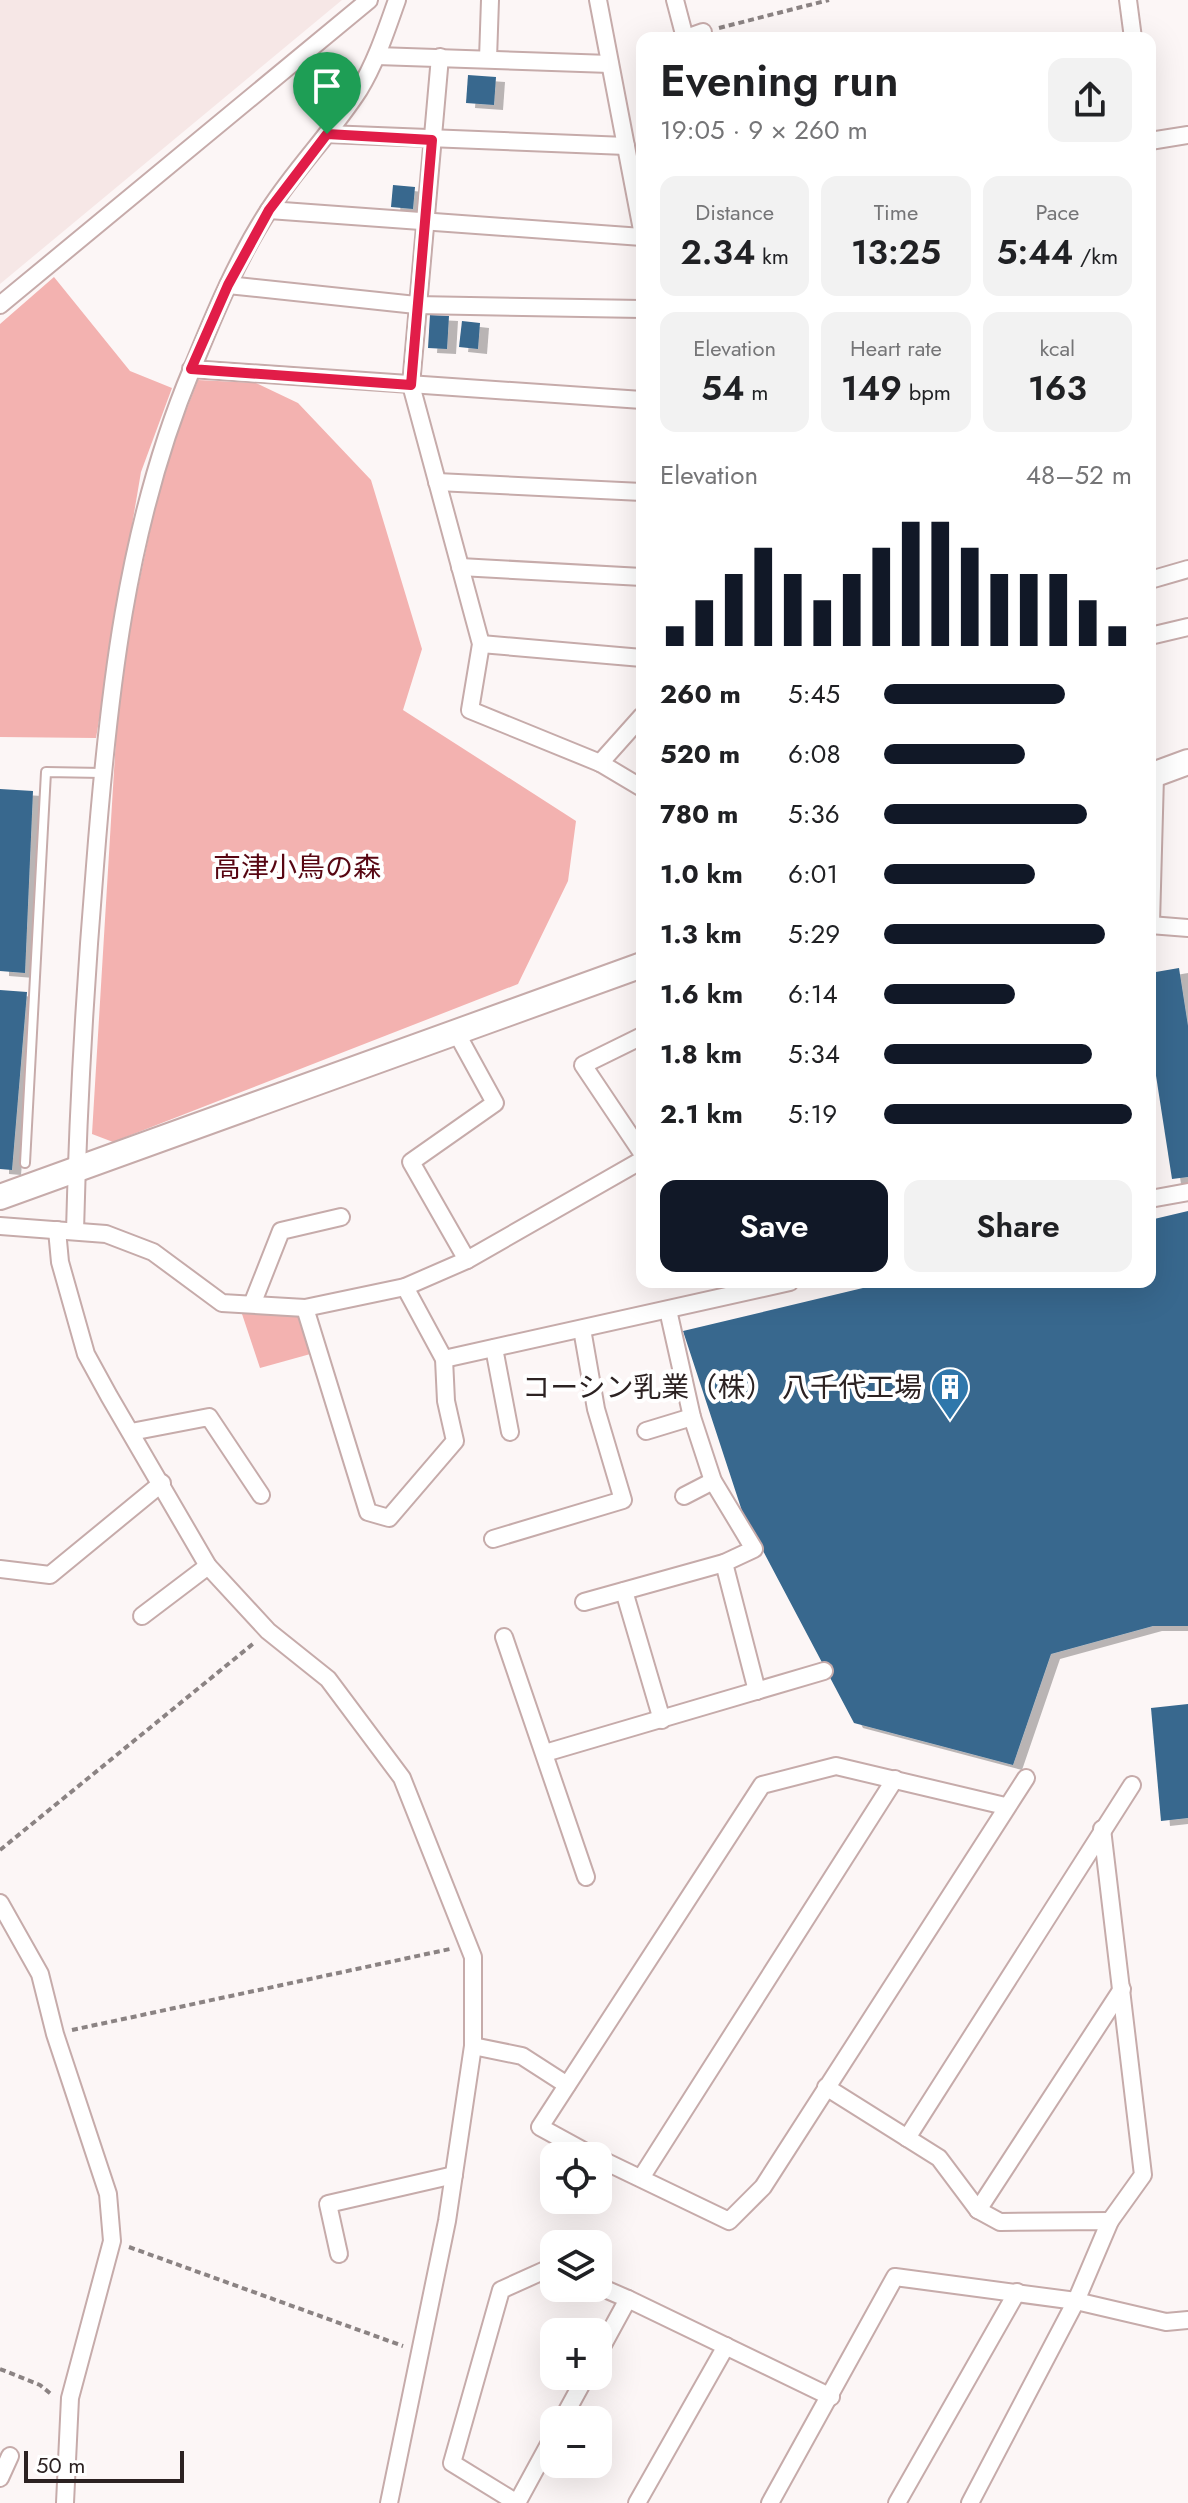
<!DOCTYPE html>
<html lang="en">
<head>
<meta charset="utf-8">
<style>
	:root { --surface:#fff; --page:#f2f2f2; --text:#202124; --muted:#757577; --accent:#111827 }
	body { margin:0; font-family:Jost,"Noto Sans JP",sans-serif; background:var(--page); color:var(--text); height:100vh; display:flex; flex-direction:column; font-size:30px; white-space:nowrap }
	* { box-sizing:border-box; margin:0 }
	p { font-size:26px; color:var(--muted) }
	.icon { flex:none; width:44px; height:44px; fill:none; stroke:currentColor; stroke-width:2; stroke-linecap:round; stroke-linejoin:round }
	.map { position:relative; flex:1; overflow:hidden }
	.details { position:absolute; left:636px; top:32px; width:520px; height:1256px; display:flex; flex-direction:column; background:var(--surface); border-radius:16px; box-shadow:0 8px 32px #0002 }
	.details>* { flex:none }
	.tools { position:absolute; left:540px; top:2142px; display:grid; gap:16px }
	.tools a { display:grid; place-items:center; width:72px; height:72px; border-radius:16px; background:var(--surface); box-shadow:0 8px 32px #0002; font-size:40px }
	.scale { position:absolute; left:24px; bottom:20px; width:160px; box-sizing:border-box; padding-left:8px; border:4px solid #2c2222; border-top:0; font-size:22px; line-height:28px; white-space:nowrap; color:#2c2222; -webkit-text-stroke:6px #fff; paint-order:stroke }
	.pin { position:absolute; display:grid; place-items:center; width:68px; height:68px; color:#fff; margin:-82px -34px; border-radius:50% 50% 50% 0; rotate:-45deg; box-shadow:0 0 8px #0007 }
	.pin .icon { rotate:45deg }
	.round { display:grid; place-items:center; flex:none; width:84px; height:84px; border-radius:16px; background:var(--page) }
	.summary { display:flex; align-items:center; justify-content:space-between; height:136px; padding:0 24px }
	h1 { font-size:44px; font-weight:600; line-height:60px }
	.metrics { display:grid; grid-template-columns:repeat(3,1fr); gap:12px; height:136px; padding:8px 24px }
	.metrics div { display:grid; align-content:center; border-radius:16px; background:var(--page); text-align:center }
	.metrics b { font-size:34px; font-weight:600 }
	.metrics small { font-size:22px; font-weight:400 }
	.metrics p { font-size:22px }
	.chart { height:224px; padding:16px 24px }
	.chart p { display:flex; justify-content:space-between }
	.chart svg { width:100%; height:144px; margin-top:8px; stroke:var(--accent); stroke-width:6 }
	.action { display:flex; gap:16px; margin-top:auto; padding:16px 24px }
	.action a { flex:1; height:92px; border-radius:16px; background:var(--accent); color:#fff; font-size:32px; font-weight:600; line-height:92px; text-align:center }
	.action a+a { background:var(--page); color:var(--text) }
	ul { padding:0 24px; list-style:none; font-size:26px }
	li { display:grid; grid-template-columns:128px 96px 1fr; align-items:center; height:60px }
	li i { height:20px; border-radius:10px; background:var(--accent) }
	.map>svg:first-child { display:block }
	.built { fill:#f6e7e6 }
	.green { fill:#f3b2b0 }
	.building { fill:#37688e; filter:url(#shadow) }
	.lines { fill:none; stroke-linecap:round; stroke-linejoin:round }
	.lane-casing { stroke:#c6abaa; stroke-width:12 }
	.street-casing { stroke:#c6abaa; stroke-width:20 }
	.secondary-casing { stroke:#c6abaa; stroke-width:28 }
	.path { stroke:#8b8383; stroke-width:4; stroke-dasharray:6 4; stroke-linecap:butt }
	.lane { stroke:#fff; stroke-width:8 }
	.street { stroke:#fff; stroke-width:16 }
	.secondary { stroke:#fff; stroke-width:24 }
	.route-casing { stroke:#fff; stroke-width:16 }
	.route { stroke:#e11d48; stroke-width:10 }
	.labels { text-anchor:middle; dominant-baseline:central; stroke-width:8; stroke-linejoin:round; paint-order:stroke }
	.park-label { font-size:28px; fill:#570612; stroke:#fff }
	.poi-label { font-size:28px; fill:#2c2222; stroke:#fff; text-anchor:end }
</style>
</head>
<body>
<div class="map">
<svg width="1188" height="2503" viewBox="0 0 1188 2503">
	<defs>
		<filter id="shadow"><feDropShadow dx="9" dy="5" stdDeviation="0" flood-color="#0004"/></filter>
	</defs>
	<rect width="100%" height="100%" fill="#fcf6f6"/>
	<!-- built -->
	<polygon class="built" points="0,0 342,0 0,284"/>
	<!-- green -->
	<g class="green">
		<polygon points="54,277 130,371 172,388 141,472 96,738 0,737 0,324"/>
		<polygon points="198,380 256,383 298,403 371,480 422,649 403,710 576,821 568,881 518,984 113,1142 92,1134 120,672 163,470"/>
		<polygon points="241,1311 302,1311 314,1353 260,1368"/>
	</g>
	<!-- building -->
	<g class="building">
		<polygon points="468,75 496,77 494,105 466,103"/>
		<polygon points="393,185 415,187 413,209 391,207"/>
		<polygon points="430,315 449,316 447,349 428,348"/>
		<polygon points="462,321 480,323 478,349 459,347"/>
		<polygon points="0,789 33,791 25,973 0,971"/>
		<polygon points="1179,968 1188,1026 1188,1177 1172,1179 1150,1037 1150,973"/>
		<polygon points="0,990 27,992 12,1170 0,1169"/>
		<polygon points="1188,1211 1188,1626 1153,1626 1051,1654 1013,1765 854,1723 742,1511 683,1331 888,1282 1150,1282 1150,1220"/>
		<polygon points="1188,1704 1188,1818 1161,1821 1151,1708"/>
	</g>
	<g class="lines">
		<!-- lane casing -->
		<g class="lane-casing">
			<g id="lane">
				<polyline points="1155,923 1159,776"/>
				<polyline points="25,1163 46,772 102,773"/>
			</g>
		</g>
		<!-- street casing -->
		<g class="street-casing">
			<g id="street">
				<polyline points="598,0 642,230"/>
				<polyline points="675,0 685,38"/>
				<polyline points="1128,0 1133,38"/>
				<polyline points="686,38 703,32"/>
				<polyline points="377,56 610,64"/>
				<polyline points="440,57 411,385 481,644 470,710 600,763 642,788"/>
				<polyline points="488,59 490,0"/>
				<polyline points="327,134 626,146"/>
				<polyline points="1150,141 1188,135"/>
				<polyline points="269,210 642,237"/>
				<polyline points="228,285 416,305 642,309"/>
				<polyline points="0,305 369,0"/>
				<polyline points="191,369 642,400"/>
				<polyline points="437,482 642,492"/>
				<polyline points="460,567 642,577"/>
				<polyline points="1150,580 1188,569"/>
				<polyline points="1150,636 1188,627"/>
				<polyline points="481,644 642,658"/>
				<polyline points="600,763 642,716"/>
				<polyline points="1150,925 1188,928"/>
				<polyline points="456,1032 495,1103 411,1162 467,1260"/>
				<polyline points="642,1036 583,1065 642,1153"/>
				<polyline points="1150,1199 1188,1192"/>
				<polyline points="0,1226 106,1234 153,1252 222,1303 305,1308 405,1287 467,1260 642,1160"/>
				<polyline points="57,1230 60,1262 86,1354 109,1396 208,1566 268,1631 328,1679 402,1778 473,1957 473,2046 447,2221 389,2503"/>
				<path d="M75,1231C78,1109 85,987 95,866C108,698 126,526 192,369C214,315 237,259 269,210C296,168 332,132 359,90C376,62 386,31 397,0"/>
				<polyline points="253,1302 281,1231 341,1217"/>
				<polyline points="305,1308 368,1512 389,1518 455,1441 446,1401 444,1359 405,1287"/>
				<polyline points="494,1348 510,1432"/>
				<polyline points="444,1359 790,1282"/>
				<polyline points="646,1431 692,1417"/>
				<polyline points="131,1432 209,1417 261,1495"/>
				<polyline points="684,1496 713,1481"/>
				<polyline points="493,1539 623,1500 596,1409 582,1329"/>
				<polyline points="724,1563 757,1691"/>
				<polyline points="0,1569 50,1575 162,1483"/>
				<polyline points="624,1591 662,1720"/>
				<polyline points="584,1602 724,1563 754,1549 713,1481 692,1417 668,1310"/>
				<polyline points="142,1616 208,1566"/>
				<polyline points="504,1637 586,1877"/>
				<polyline points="545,1753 824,1671"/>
				<polyline points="1102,1829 1143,2175 1110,2221"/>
				<polyline points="0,1903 40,1974 55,2034 108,2194 112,2241 70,2398 65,2503"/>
				<polyline points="473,2046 522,2056 567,2085"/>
				<polyline points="826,2087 939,2158 978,2210 1000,2222 1110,2221 1076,2301 970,2503"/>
				<polyline points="907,2138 1132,1785"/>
				<polyline points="593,2156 540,2127 762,1785 836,1766 1005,1806"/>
				<polyline points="598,2158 729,2221 763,2187 1026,1778"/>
				<polyline points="641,2178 895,1779"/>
				<polyline points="978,2210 1122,1989"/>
				<polyline points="339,2254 328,2204 454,2175"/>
				<polyline points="598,2286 628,2299"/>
				<polyline points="598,2354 628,2299 831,2397"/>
				<polyline points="562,2420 586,2376"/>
				<polyline points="0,2478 10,2456"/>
				<polyline points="517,2503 452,2463 501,2290 554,2266"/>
				<polyline points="517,2503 554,2435"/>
				<polyline points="637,2503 726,2346"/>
				<polyline points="770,2503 895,2277 1076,2301 1166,2322 1188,2320"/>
				<polyline points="897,2503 1017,2292"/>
			</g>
		</g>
		<!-- secondary casing -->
		<g class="secondary-casing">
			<g id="secondary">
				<polyline points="1150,776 1188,762"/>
				<polyline points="0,1197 642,965"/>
			</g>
		</g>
		<!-- path -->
		<g class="path">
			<polyline points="719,28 829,0"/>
			<polyline points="0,1850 254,1643"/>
			<polyline points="72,2030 450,1949"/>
			<polyline points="129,2247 403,2346"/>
			<polyline points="0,2369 40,2385 51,2394"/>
		</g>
		<!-- lane -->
		<use href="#lane" class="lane"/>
		<!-- street -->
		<use href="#street" class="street"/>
		<!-- secondary -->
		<use href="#secondary" class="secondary"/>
	</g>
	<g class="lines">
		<!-- route casing -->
		<g class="route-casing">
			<polygon id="route" points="327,134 432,140 411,385 191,369 228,285 269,210"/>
		</g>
		<!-- route -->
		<use href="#route" class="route"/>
	</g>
	<!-- icons -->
	<defs>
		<g id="building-pin" transform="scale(2)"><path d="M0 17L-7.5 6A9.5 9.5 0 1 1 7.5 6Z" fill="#2f77ab" stroke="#fff"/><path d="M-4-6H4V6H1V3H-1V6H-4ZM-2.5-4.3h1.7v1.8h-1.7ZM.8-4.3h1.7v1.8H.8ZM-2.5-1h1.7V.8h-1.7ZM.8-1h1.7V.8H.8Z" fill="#fff"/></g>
	</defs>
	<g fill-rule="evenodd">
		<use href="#building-pin" x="950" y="1387"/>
	</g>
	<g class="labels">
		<!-- park labels -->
		<g class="park-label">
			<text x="297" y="867">高津小鳥の森</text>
		</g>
		<!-- poi labels -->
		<g class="poi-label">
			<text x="922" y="1387">コーシン乳業（株） 八千代工場</text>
		</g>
	</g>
</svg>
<div class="tools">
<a><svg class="icon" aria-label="locate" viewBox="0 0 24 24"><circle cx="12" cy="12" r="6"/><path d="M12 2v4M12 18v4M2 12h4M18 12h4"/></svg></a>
<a><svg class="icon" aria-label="layers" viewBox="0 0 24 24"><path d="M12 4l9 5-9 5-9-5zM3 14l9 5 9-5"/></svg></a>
<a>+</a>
<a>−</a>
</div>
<div class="scale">50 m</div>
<div class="pin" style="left:327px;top:134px;background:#1e9e55"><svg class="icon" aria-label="arrive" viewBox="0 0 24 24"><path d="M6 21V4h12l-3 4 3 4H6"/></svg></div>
<section class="details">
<div class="summary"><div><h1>Evening run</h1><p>19:05 · 9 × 260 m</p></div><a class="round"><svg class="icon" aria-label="share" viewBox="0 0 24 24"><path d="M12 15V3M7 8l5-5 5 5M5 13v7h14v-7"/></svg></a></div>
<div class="metrics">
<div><p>Distance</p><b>2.34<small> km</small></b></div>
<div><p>Time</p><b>13:25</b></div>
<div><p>Pace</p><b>5:44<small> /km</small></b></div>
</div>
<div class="metrics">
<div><p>Elevation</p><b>54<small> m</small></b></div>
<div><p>Heart rate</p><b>149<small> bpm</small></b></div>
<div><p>kcal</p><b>163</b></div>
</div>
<div class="chart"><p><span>Elevation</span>48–52 m</p>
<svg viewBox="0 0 160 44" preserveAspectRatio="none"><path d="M5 44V38M15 44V30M25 44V22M35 44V14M45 44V22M55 44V30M65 44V22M75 44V14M85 44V6M95 44V6M105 44V14M115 44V22M125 44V22M135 44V22M145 44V30M155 44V38"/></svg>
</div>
<ul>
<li><b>260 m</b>5:45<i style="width:73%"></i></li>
<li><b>520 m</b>6:08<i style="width:57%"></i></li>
<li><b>780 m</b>5:36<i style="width:82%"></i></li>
<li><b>1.0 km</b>6:01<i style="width:61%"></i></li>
<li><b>1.3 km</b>5:29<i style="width:89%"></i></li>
<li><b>1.6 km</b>6:14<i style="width:53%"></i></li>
<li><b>1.8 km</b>5:34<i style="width:84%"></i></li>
<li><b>2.1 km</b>5:19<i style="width:100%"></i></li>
</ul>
<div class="action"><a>Save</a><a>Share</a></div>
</section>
</div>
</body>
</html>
